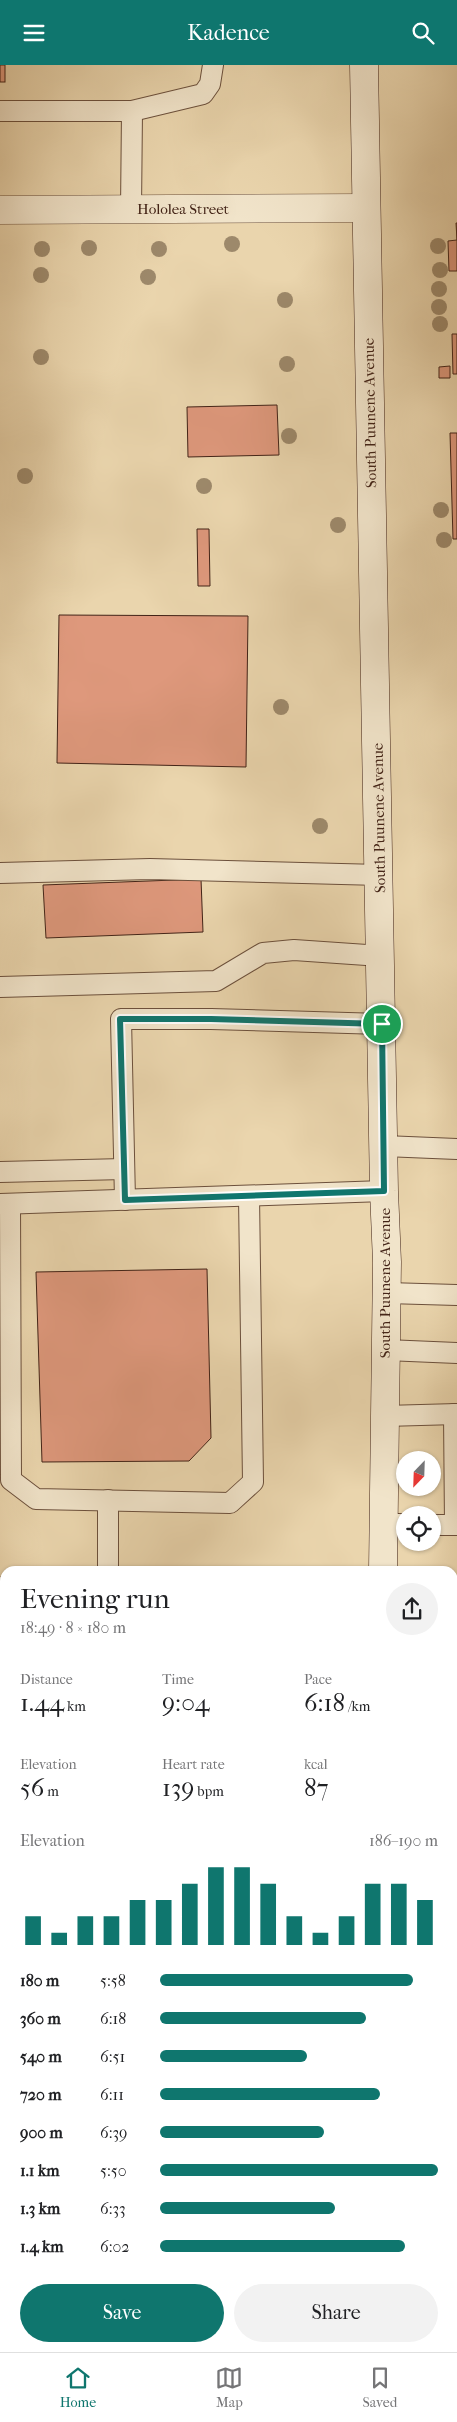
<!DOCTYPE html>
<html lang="en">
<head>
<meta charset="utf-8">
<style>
	:root { --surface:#fff; --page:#f2f2f2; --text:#202124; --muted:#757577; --line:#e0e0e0; --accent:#0f766e }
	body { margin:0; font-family:"IM FELL French Canon",serif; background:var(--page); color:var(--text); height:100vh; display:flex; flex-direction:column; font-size:19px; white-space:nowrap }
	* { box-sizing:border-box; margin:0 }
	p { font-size:16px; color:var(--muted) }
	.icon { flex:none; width:28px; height:28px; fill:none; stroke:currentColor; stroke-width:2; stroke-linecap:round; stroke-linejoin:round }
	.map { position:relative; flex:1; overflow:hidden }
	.drawer { position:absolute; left:0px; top:1501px; width:458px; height:786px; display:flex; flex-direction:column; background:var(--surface); border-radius:15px 15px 0 0; box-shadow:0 1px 4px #0004 }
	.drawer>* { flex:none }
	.needle { width:32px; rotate:203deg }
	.tools { position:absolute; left:396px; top:1386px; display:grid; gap:10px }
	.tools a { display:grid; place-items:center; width:45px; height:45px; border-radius:50%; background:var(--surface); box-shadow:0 1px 4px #0004; font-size:25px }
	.pin { position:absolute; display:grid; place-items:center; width:42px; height:42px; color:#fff; margin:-21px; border:2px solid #fff; border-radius:50%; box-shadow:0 1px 5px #0007 }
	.round { display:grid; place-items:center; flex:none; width:52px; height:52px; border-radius:26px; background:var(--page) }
	.head { display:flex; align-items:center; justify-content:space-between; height:85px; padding:0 20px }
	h1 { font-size:28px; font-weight:600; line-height:38px }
	.figures { display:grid; grid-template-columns:repeat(3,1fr); gap:8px; height:85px; padding:5px 20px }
	.figures div { display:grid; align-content:center }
	.figures b { font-size:25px; font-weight:600 }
	.figures small { font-size:14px; font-weight:400 }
	.figures p { font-size:14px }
	.chart { height:140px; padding:10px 20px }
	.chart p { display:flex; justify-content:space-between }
	.chart svg { width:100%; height:90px; margin-top:5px; stroke:var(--accent); stroke-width:6 }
	.button { display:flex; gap:10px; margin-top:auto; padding:10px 20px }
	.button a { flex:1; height:58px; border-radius:30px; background:var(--accent); color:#fff; font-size:20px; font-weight:600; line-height:58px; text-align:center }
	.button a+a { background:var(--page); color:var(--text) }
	ul { padding:0 20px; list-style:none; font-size:16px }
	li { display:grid; grid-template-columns:80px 60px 1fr; align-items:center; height:38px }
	li i { height:12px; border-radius:6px; background:var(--accent) }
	header { display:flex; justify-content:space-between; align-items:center; height:65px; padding:0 20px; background:var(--accent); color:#fff; font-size:22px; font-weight:600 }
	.dock { display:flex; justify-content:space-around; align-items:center; height:70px; border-top:1px solid var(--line); background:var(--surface); font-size:14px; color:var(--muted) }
	.dock a { display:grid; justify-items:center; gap:2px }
	.dock .selected { color:var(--accent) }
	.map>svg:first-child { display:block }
	.building { fill:#de987c; stroke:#422317 }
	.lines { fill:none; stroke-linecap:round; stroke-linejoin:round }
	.service-casing { stroke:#6c503c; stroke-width:22 }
	.minor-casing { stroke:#6c503c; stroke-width:29 }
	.tertiary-casing { stroke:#6c503c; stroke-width:29 }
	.secondary-casing { stroke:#422317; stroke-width:29 }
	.service { stroke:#f1e4ca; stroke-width:20 }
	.minor { stroke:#f1e4ca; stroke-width:28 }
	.tertiary { stroke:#f1e4ca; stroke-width:28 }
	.secondary { stroke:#f1e4ca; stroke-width:28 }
	.tree { fill:#9d896b }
	.route-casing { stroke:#fff; stroke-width:10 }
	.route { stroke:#0f766e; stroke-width:6 }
	.labels { text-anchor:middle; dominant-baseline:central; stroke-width:4.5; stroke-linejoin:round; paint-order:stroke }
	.street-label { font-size:15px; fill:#422317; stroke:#f1e4ca }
</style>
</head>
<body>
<header><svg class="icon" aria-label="menu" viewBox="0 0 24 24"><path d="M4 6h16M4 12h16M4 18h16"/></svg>Kadence<svg class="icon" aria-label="search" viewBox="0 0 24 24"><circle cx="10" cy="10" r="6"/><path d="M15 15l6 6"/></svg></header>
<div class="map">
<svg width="457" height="2287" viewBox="0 0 457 2287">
	<rect width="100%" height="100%" fill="#ead5ad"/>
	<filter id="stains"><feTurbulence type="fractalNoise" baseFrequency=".004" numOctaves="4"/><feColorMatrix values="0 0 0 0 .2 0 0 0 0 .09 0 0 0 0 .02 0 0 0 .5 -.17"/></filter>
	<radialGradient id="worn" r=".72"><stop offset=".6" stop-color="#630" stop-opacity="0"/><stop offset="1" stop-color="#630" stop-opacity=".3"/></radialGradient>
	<!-- building -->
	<g class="building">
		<rect x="0" y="0" width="5" height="17"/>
		<polygon points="456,158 457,158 457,206 449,206 448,176 457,175"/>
		<polygon points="452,269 457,269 457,309 453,309"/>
		<polygon points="450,301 450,313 439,313 439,302"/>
		<polygon points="277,340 279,390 188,392 187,342"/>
		<polygon points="450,368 457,368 457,474 453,474"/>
		<polygon points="197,464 209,464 210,521 198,521"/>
		<polygon points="59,550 248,551 246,702 57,698"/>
		<polygon points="201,814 203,867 46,873 43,820"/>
		<polygon points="207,1204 211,1373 189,1396 42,1397 36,1207"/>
		<rect x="56" y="2282" width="217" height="5"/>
	</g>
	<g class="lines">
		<!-- service casing -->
		<g class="service-casing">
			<g id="service">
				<polyline points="0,46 132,46 131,144"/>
				<polyline points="132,46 203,29 210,19 213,0"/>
				<polyline points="0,808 150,804 380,810"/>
				<polyline points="0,922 216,916 263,888 294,885 381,891"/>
				<polyline points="384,1081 457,1084"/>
				<polyline points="0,1107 124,1104"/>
				<polyline points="125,1135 121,954 211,954 382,959"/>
				<polyline points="0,1139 384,1126"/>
				<polyline points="10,1139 11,1415 36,1434 230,1438 253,1417 249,1131"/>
				<polyline points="387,1228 457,1230"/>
				<polyline points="386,1285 457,1288"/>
				<polyline points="454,1349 455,1460"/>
				<polyline points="385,1351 457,1349"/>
				<polyline points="108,1435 108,1506"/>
				<polyline points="384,1459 405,1459"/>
				<polyline points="432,1460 457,1460"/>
				<polyline points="0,1776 5,1777"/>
				<polyline points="0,2141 5,2141"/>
				<polyline points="452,2147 457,2147"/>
				<polyline points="15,2282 15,2287"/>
			</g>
		</g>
		<!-- minor casing -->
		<g class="minor-casing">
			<polyline id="minor" points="0,145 366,143"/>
		</g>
		<!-- tertiary casing -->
		<g class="tertiary-casing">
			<g id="tertiary">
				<polyline points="0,1526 5,1527"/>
				<polyline points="452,1576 457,1576"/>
				<polyline points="0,1617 5,1617"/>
			</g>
		</g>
		<!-- secondary casing -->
		<g class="secondary-casing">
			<g id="secondary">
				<polyline points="364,0 384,1126 387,1197 383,1506"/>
				<polyline points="384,2282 384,2287"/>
			</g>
		</g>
		<!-- service -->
		<use href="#service" class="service"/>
		<!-- minor -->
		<use href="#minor" class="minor"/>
		<!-- tertiary -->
		<use href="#tertiary" class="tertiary"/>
		<!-- secondary -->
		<use href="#secondary" class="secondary"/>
	</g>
	<!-- trees -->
	<g class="tree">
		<circle cx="232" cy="179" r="8"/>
		<circle cx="438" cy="181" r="8"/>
		<circle cx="89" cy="183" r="8"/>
		<circle cx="42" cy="184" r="8"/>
		<circle cx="159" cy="184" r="8"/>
		<circle cx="440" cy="205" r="8"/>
		<circle cx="41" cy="210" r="8"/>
		<circle cx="148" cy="212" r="8"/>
		<circle cx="439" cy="224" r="8"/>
		<circle cx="285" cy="235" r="8"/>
		<circle cx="439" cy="242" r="8"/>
		<circle cx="440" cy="259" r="8"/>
		<circle cx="41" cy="292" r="8"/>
		<circle cx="287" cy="299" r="8"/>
		<circle cx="289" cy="371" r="8"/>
		<circle cx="25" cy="411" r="8"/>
		<circle cx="204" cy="421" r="8"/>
		<circle cx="441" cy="445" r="8"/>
		<circle cx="338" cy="460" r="8"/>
		<circle cx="444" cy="475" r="8"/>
		<circle cx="281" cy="642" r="8"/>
		<circle cx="320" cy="761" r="8"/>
	</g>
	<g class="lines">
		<!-- route casing -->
		<g class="route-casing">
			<polygon id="route" points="120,954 211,954 382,959 384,1126 125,1135"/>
		</g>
		<!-- route -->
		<use href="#route" class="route"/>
	</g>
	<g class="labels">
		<!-- street labels -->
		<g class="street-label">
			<text x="183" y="144">Hololea Street</text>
			<text transform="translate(370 348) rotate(-91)">South Puunene Avenue</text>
			<text transform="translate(379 753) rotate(-91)">South Puunene Avenue</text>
			<text transform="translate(385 1218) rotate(-90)">South Puunene Avenue</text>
		</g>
	</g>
	<rect width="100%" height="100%" filter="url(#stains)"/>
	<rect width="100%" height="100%" fill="url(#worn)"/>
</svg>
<div class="tools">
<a><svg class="needle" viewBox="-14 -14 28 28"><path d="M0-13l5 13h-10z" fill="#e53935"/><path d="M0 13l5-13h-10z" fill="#757577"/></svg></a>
<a><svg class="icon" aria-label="locate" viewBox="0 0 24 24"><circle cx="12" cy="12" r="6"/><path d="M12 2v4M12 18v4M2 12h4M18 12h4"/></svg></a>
</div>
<div class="pin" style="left:382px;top:959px;background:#1e9e55"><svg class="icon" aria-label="arrive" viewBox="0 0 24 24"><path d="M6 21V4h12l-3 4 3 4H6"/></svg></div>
<section class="drawer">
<div class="head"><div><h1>Evening run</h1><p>18:49 · 8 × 180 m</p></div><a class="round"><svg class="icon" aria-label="share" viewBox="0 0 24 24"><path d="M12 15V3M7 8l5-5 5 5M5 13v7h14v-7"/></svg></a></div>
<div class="figures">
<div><p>Distance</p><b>1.44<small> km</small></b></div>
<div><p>Time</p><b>9:04</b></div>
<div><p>Pace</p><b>6:18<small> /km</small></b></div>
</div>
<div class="figures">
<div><p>Elevation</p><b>56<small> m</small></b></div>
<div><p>Heart rate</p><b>139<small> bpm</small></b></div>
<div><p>kcal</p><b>87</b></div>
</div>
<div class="chart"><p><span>Elevation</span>186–190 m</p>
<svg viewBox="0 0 160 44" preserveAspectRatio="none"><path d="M5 44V30M15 44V38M25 44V30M35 44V30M45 44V22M55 44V22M65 44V14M75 44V6M85 44V6M95 44V14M105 44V30M115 44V38M125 44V30M135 44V14M145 44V14M155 44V22"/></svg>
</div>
<ul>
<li><b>180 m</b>5:58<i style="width:91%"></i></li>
<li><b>360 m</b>6:18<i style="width:74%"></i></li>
<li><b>540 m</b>6:51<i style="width:53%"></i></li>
<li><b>720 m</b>6:11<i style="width:79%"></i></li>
<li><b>900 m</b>6:39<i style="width:59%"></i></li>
<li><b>1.1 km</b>5:50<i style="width:100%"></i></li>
<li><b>1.3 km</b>6:33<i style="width:63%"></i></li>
<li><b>1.4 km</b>6:02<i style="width:88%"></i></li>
</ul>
<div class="button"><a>Save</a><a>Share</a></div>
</section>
</div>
<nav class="dock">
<a class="selected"><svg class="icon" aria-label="home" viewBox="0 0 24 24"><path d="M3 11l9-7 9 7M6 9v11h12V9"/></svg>Home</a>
<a><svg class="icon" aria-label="map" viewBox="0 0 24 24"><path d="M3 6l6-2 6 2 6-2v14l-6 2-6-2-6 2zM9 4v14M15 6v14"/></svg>Map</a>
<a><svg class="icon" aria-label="saved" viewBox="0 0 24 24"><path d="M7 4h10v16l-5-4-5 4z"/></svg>Saved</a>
</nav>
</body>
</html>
